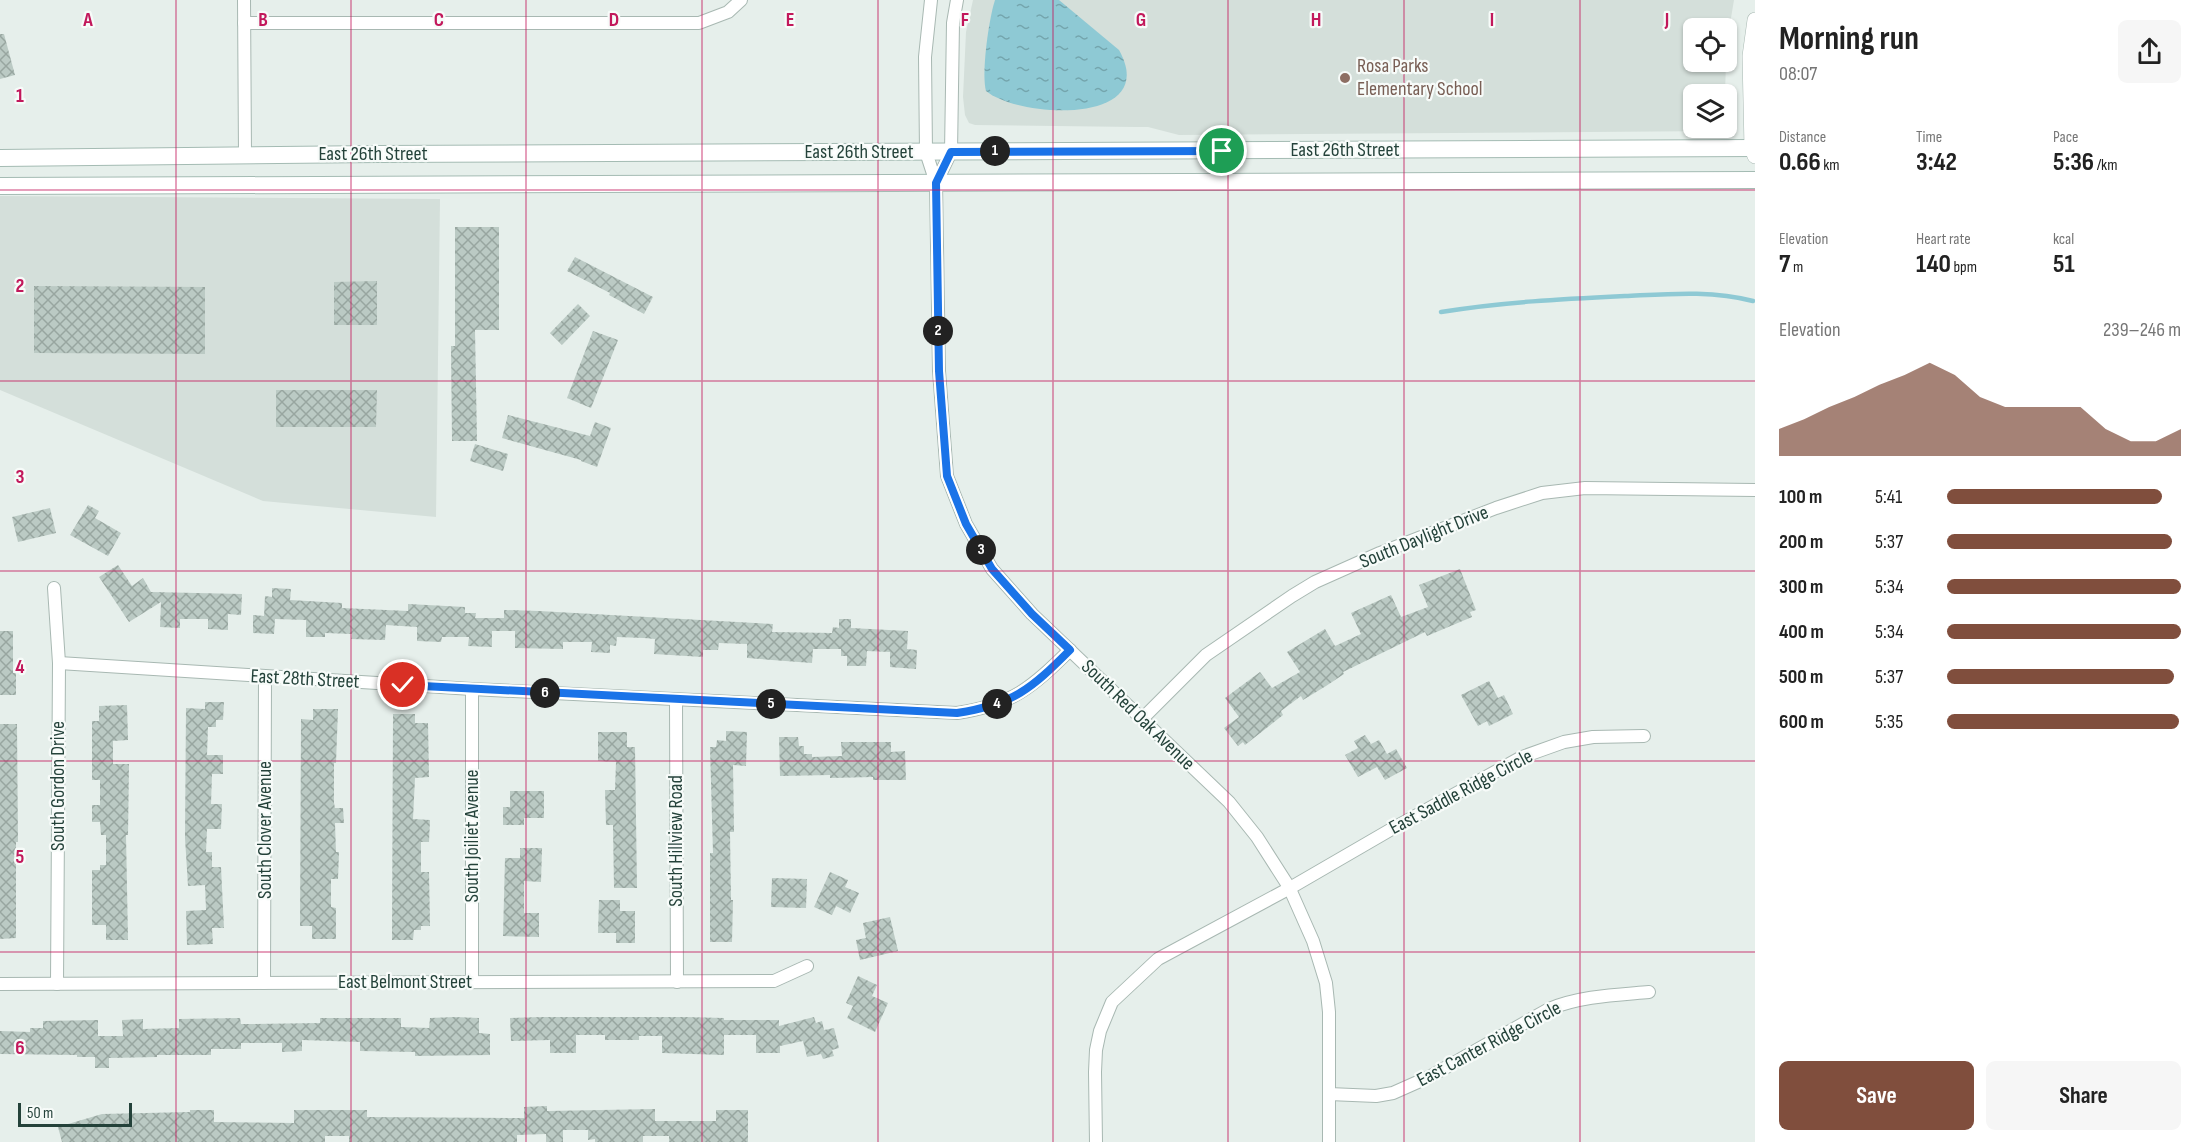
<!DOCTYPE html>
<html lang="en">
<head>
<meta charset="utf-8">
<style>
	:root { --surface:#fff; --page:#f6f6f6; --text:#222; --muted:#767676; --accent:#804e3d }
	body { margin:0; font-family:"Sofia Sans Condensed",sans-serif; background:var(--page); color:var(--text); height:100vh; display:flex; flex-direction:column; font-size:22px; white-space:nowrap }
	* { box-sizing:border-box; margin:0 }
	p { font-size:20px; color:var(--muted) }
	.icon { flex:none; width:33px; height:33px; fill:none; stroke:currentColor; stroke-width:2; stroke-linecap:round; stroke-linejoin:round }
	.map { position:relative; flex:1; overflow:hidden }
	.panel { display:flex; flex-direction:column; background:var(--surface); width:450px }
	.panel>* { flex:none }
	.controls { position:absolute; left:1683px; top:18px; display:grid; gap:12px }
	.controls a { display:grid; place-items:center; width:54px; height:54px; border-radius:9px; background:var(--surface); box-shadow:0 2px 4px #0004; font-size:30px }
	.scale { position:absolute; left:18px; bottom:15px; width:114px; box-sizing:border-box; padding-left:6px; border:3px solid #24423a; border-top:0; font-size:16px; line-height:21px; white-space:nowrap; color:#24423a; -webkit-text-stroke:4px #f7fbf9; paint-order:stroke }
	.pin { position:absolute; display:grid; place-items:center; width:51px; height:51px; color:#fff; margin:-26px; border:3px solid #fff; border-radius:50%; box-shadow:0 2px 6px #0007 }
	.km { position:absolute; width:30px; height:30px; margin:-15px; border-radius:50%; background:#222; color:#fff; font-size:16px; line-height:30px; text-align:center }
	.round { display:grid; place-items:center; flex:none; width:63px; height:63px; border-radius:9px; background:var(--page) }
	.summary { display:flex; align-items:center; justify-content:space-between; height:102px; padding:0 24px }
	h1 { font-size:33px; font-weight:700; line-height:45px }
	.figures { display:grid; grid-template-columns:repeat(3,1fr); gap:9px; height:102px; padding:6px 24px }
	.figures div { display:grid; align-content:center }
	.figures b { font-size:26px; font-weight:700 }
	.figures small { font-size:16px; font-weight:400 }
	.figures p { font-size:16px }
	.chart { height:168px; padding:12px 24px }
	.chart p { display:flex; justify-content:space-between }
	.chart svg { width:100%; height:108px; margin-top:6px; fill:var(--accent); opacity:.7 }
	.button { display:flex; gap:12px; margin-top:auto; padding:12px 24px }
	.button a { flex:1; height:69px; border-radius:9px; background:var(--accent); color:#fff; font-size:24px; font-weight:700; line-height:69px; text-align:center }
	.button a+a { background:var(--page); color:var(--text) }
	ul { padding:0 24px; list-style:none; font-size:20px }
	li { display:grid; grid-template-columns:96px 72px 1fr; align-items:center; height:45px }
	li i { height:15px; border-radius:8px; background:var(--accent) }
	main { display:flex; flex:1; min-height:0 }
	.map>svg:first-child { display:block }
	.built { fill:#d4dfda }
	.water { fill:url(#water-ripples) }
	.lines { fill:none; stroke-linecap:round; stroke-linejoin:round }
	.stream { stroke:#8ec9d4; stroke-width:4.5 }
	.building { fill:url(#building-cross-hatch) }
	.minor-casing { stroke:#a8b8b2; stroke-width:14 }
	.tertiary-casing { stroke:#a8b8b2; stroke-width:16 }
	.secondary-casing { stroke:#a4bbb3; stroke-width:18 }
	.minor { stroke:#fff; stroke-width:12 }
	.tertiary { stroke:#fff; stroke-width:15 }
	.secondary { stroke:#fff; stroke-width:16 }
	.route-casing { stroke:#fff; stroke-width:12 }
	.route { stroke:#1a73e8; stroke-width:8 }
	.grid { fill:none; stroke:#c2185b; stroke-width:1.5; stroke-opacity:0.55 }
	.education-dot { fill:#8d6e63; stroke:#f7fbf9; stroke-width:2 }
	.labels { text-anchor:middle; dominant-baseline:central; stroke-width:4.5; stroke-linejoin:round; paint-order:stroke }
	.education-label { font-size:20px; fill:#785e54; stroke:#f7fbf9; text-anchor:start }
	.street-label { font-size:20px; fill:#24423a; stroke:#f7fbf9 }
	.grid-label { font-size:20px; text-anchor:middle; font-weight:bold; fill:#c2185b; stroke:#f7fbf9; stroke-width:4.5; stroke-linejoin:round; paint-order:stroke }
</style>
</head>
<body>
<main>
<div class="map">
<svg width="1755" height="1142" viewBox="0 0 1755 1142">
	<defs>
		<pattern id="water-ripples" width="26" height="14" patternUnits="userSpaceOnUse" patternTransform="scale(1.5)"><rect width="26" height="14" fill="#8ec9d4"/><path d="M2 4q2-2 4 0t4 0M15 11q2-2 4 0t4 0" fill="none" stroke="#74a5ad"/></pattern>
		<pattern id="building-cross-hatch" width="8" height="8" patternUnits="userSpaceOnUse" patternTransform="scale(1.5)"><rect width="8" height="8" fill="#bbcac4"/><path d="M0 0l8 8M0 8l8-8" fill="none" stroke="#98a6a0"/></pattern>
	</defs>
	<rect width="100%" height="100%" fill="#e6efeb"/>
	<!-- built -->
	<g class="built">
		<polygon points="973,0 1734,0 1727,42 1726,28 1694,28 1694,62 1726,62 1725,94 1694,94 1694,128 1722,128 1720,131 1179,135 1148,127 1135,127 975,125 969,123 965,115 963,97 966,32"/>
		<polygon points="0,196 440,199 436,517 263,501 0,390"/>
	</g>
	<!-- water -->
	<path class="water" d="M995,0H1059L1119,50C1161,125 1020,119 986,91C981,73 989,18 995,0Z"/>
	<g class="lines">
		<!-- stream -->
		<path class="stream" d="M1441,312C1502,302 1563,299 1625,296C1668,294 1711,290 1753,301"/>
	</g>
	<!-- building -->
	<g class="building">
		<polygon points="0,34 4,34 15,75 0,79"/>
		<polygon points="455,227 499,227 499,330 475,330 477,441 452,441 451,346 455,346"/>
		<polygon points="575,257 653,297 644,314 609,295 610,293 567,271"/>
		<polygon points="377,281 377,325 334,325 334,282"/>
		<polygon points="34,286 205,287 205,354 34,353"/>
		<polygon points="578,304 590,316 562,345 550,333"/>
		<polygon points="593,331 618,340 591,408 567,398"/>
		<polygon points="276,390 377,390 376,427 276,427"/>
		<polygon points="508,415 590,436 595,422 611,428 597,467 581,461 581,460 502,438"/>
		<polygon points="475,444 508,454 503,471 470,461"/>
		<polygon points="88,505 99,511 95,518 121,533 108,556 70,535"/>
		<polygon points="50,508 56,533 18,542 12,517"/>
		<polygon points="118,565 132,586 143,578 151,592 242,594 241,615 228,614 228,630 208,629 208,619 180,619 180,628 160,627 161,602 129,622 99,577"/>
		<polygon points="1460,569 1476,610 1470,612 1472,617 1427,636 1425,632 1343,672 1344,674 1326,686 1303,700 1301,696 1281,711 1283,715 1245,745 1243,742 1238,746 1224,728 1239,717 1225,698 1260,672 1272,688 1300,672 1287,652 1325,629 1335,646 1361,634 1351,613 1391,595 1401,617 1428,607 1419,585"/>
		<polygon points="272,588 291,589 290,600 342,603 342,608 408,611 408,604 465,607 465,613 476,613 475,618 504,618 504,610 539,611 773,624 772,632 832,633 833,627 839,628 839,619 851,619 851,628 908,631 907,649 917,650 916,669 890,667 890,652 867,651 866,666 847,666 847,656 841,656 841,649 813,649 812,663 747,658 747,644 719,643 718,650 703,650 703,657 654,654 655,639 644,638 617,637 616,646 610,645 610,653 591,652 592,642 563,642 563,649 515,648 515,631 492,631 492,647 468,646 469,637 442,637 441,642 417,641 417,627 386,625 385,640 351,639 352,634 325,633 325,637 306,637 306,620 275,619 274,634 253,633 253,615 264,616 265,596 272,597"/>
		<polygon points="0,631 13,631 13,673 16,673 16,695 0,695"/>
		<polygon points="1489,681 1498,698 1504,695 1513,714 1489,726 1487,721 1478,726 1461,695"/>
		<polygon points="205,702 224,702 223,720 216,720 216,727 208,727 207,755 223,755 223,774 212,774 211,804 222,804 221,829 207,829 206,852 212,852 212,867 221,867 224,928 212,928 213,944 187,945 186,911 206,910 205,885 188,886 185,838 186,708 205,709"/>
		<polygon points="127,705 128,740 113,741 113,764 129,764 128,835 126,835 128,940 106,940 106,925 92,925 92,870 100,870 100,865 106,865 106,835 101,835 100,822 92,822 92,805 100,805 100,780 92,780 92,721 99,721 99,706"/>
		<polygon points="313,709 338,709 336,763 334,763 334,803 335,808 343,808 344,823 335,823 336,852 339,852 338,879 331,879 331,907 336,908 336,939 312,939 312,926 300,926 301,719 313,720"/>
		<polygon points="393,714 415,714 415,723 428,723 429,777 415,778 413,819 430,820 429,842 421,842 421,872 429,872 430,926 421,926 421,930 414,930 413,940 392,940"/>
		<polygon points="0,724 17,724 18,842 16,842 16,938 0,939"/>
		<polygon points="726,731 747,732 746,766 733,765 734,832 730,832 731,900 733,900 732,942 710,942 710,853 713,853 710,747 716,747 717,740 726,741"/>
		<polygon points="598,732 627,732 627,747 635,747 637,888 614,888 613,825 606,825 605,790 615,790 616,762 598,761"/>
		<polygon points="1365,735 1371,744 1379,740 1387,754 1396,749 1407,768 1385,780 1377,767 1358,777 1345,755 1358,748 1354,741"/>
		<polygon points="779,737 798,737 799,746 804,746 804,754 812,754 812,757 842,756 841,742 891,742 891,752 905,751 906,780 873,780 873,777 830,778 830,775 780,776"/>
		<polygon points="510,791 544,791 544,818 524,818 524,825 503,825 503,807 510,807"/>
		<polygon points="520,848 542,848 541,882 524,881 524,913 539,913 539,937 503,936 505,858 520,858"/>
		<polygon points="830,872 848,880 845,887 859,893 850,913 836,906 832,915 814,907"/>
		<polygon points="772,878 807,879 806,908 771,907"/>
		<polygon points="599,900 620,900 620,911 635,911 635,943 616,943 616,933 598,933"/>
		<polygon points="890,917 898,951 860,960 856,940 866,938 863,923"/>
		<polygon points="858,976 877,985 872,996 888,1003 875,1032 847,1018 853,1006 846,1003"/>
		<polygon points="455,1017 479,1018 479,1033 490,1034 490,1055 415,1056 415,1052 360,1051 360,1042 302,1040 302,1051 282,1052 282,1043 241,1043 241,1049 211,1049 211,1055 157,1055 157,1057 109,1058 109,1068 95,1068 95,1057 77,1057 77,1055 0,1054 0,1031 30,1032 30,1028 43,1028 43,1021 98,1020 98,1036 123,1036 122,1020 143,1019 143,1029 179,1028 179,1019 240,1018 241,1024 252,1024 320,1023 320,1018 401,1018 401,1027 429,1028 430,1018"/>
		<polygon points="541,1017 685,1017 724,1018 724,1020 779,1020 779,1026 814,1017 816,1023 822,1021 824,1030 834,1028 839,1048 832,1050 834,1056 823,1059 821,1054 807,1057 803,1041 780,1046 780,1053 756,1053 756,1035 724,1035 724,1055 662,1053 662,1036 639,1036 639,1040 605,1040 605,1035 576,1035 576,1053 550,1053 550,1040 511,1041 510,1018"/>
		<polygon points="547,1106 547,1111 655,1109 655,1121 716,1121 716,1110 748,1110 748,1142 669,1142 669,1136 643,1136 643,1142 595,1142 595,1139 588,1140 588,1130 563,1130 563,1142 546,1142 546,1134 517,1135 517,1142 349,1142 349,1136 325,1136 325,1142 62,1142 58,1127 102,1114 190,1112 190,1110 214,1110 214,1122 294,1123 294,1110 367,1110 367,1117 524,1118 524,1107"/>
	</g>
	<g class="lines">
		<!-- minor casing -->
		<g class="minor-casing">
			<g id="minor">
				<polyline points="244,0 245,155"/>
				<polyline points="931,0 925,57 926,152 936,183 939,371 947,476 966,524 992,569 1032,614 1229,802 1257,837 1289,887 1313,941 1326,983 1329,1012 1329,1142"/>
				<polyline points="244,23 699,23 728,12 741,0"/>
				<polyline points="936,183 951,152 953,23 957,0"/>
				<polyline points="54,588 59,663 57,984"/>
				<path d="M59,663L472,689L957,713C1014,704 1031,688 1070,650"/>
				<polyline points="472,689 472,982"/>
				<polyline points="676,700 677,982"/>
				<polyline points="1143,718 1206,655 1292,596 1315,582 1380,553 1496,508 1542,493 1585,488 1755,490"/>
				<polyline points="264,983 265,677"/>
				<polyline points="0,984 774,981 807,966"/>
				<path d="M1329,1094L1376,1096L1393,1093L1429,1077L1549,1009C1581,996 1615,995 1649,992"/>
				<polyline points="1096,1142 1095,1072 1096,1050 1100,1031 1112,1002 1158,959 1290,888 1390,830 1522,757 1564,742 1593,737 1644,736"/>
			</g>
		</g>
		<!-- tertiary casing -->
		<g class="tertiary-casing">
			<polyline id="tertiary" points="1755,20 1750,56 1752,148 1755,156"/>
		</g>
		<!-- secondary casing -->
		<g class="secondary-casing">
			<g id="secondary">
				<polyline points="0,158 377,154 1755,148"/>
				<polyline points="0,186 1755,180"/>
			</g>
		</g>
		<!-- minor -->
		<use href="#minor" class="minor"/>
		<!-- tertiary -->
		<use href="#tertiary" class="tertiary"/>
		<!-- secondary -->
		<use href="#secondary" class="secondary"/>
	</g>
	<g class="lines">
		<!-- route casing -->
		<g class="route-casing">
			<path id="route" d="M403,685L957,713C1014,704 1031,689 1070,650L1032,614L992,569L966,524L947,476L939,371L936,183L951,152L1222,151"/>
		</g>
		<!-- route -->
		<use href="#route" class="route"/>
	</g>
	<!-- grid -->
	<path class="grid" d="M176,0V1142M351,0V1142M526,0V1142M702,0V1142M878,0V1142M1053,0V1142M1228,0V1142M1404,0V1142M1580,0V1142M0,190H1755M0,381H1755M0,571H1755M0,761H1755M0,952H1755"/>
	<!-- markers -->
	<circle class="education-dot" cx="1345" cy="78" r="6"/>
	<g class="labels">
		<!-- education labels -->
		<g class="education-label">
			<text x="1357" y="66">Rosa Parks<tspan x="1357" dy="23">Elementary School</tspan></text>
		</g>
		<!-- street labels -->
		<g class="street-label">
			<text x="1345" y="150">East 26th Street</text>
			<text x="859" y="152">East 26th Street</text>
			<text x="373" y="154">East 26th Street</text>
			<text transform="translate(1424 537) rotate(-22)">South Daylight Drive</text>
			<text transform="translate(305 679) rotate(3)">East 28th Street</text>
			<text transform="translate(1138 715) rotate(44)">South Red Oak Avenue</text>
			<text transform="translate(58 786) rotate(-90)">South Gordon Drive</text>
			<text transform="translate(1461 792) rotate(-28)">East Saddle Ridge Circle</text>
			<text transform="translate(265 830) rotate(-90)">South Clover Avenue</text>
			<text transform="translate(472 836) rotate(-90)">South Joiliet Avenue</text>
			<text transform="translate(676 841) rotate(-90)">South Hillview Road</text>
			<text x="405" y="982">East Belmont Street</text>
			<text transform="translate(1489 1044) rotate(-28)">East Canter Ridge Circle</text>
		</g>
	</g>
	<g class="grid-label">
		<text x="88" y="26">A</text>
		<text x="263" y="26">B</text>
		<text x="439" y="26">C</text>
		<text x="614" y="26">D</text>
		<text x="790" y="26">E</text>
		<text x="965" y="26">F</text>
		<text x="1141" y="26">G</text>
		<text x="1316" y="26">H</text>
		<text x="1492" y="26">I</text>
		<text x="1667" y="26">J</text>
		<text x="20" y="102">1</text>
		<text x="20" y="292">2</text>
		<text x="20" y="483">3</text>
		<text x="20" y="673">4</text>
		<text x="20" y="863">5</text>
		<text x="20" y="1054">6</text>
	</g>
</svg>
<div class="controls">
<a><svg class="icon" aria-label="locate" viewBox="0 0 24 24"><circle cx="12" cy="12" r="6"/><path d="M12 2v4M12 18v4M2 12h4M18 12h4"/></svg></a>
<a><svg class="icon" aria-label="layers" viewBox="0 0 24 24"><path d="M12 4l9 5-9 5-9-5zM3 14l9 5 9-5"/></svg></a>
</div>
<div class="scale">50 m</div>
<div class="pin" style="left:1222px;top:151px;background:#1e9e55"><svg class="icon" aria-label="arrive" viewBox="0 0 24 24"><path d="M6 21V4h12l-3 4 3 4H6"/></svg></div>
<div class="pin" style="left:403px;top:685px;background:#d93025"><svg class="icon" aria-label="check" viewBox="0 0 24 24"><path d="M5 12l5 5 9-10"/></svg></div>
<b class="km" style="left:995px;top:151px">1</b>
<b class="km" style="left:938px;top:331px">2</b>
<b class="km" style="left:981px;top:550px">3</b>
<b class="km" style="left:997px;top:704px">4</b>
<b class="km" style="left:771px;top:704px">5</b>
<b class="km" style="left:545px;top:693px">6</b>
</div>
<section class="panel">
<div class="summary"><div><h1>Morning run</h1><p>08:07</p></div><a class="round"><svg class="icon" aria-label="share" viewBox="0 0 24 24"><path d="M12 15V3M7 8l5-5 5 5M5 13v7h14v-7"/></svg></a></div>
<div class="figures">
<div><p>Distance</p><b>0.66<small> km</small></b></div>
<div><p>Time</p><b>3:42</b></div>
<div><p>Pace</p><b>5:36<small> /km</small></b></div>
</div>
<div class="figures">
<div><p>Elevation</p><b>7<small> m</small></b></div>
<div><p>Heart rate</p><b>140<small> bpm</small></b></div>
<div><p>kcal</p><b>51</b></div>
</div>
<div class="chart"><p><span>Elevation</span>239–246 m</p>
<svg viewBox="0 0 160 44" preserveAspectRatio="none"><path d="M0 44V33L10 29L20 24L30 20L40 15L50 11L60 6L70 11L80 20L90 24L100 24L110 24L120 24L130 33L140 38L150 38L160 33V44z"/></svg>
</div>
<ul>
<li><b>100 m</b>5:41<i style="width:92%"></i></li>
<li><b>200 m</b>5:37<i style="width:96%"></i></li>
<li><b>300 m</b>5:34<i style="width:100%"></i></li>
<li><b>400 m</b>5:34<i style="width:100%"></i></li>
<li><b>500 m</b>5:37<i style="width:97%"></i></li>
<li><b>600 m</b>5:35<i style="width:99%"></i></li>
</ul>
<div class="button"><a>Save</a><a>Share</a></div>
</section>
</main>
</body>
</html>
